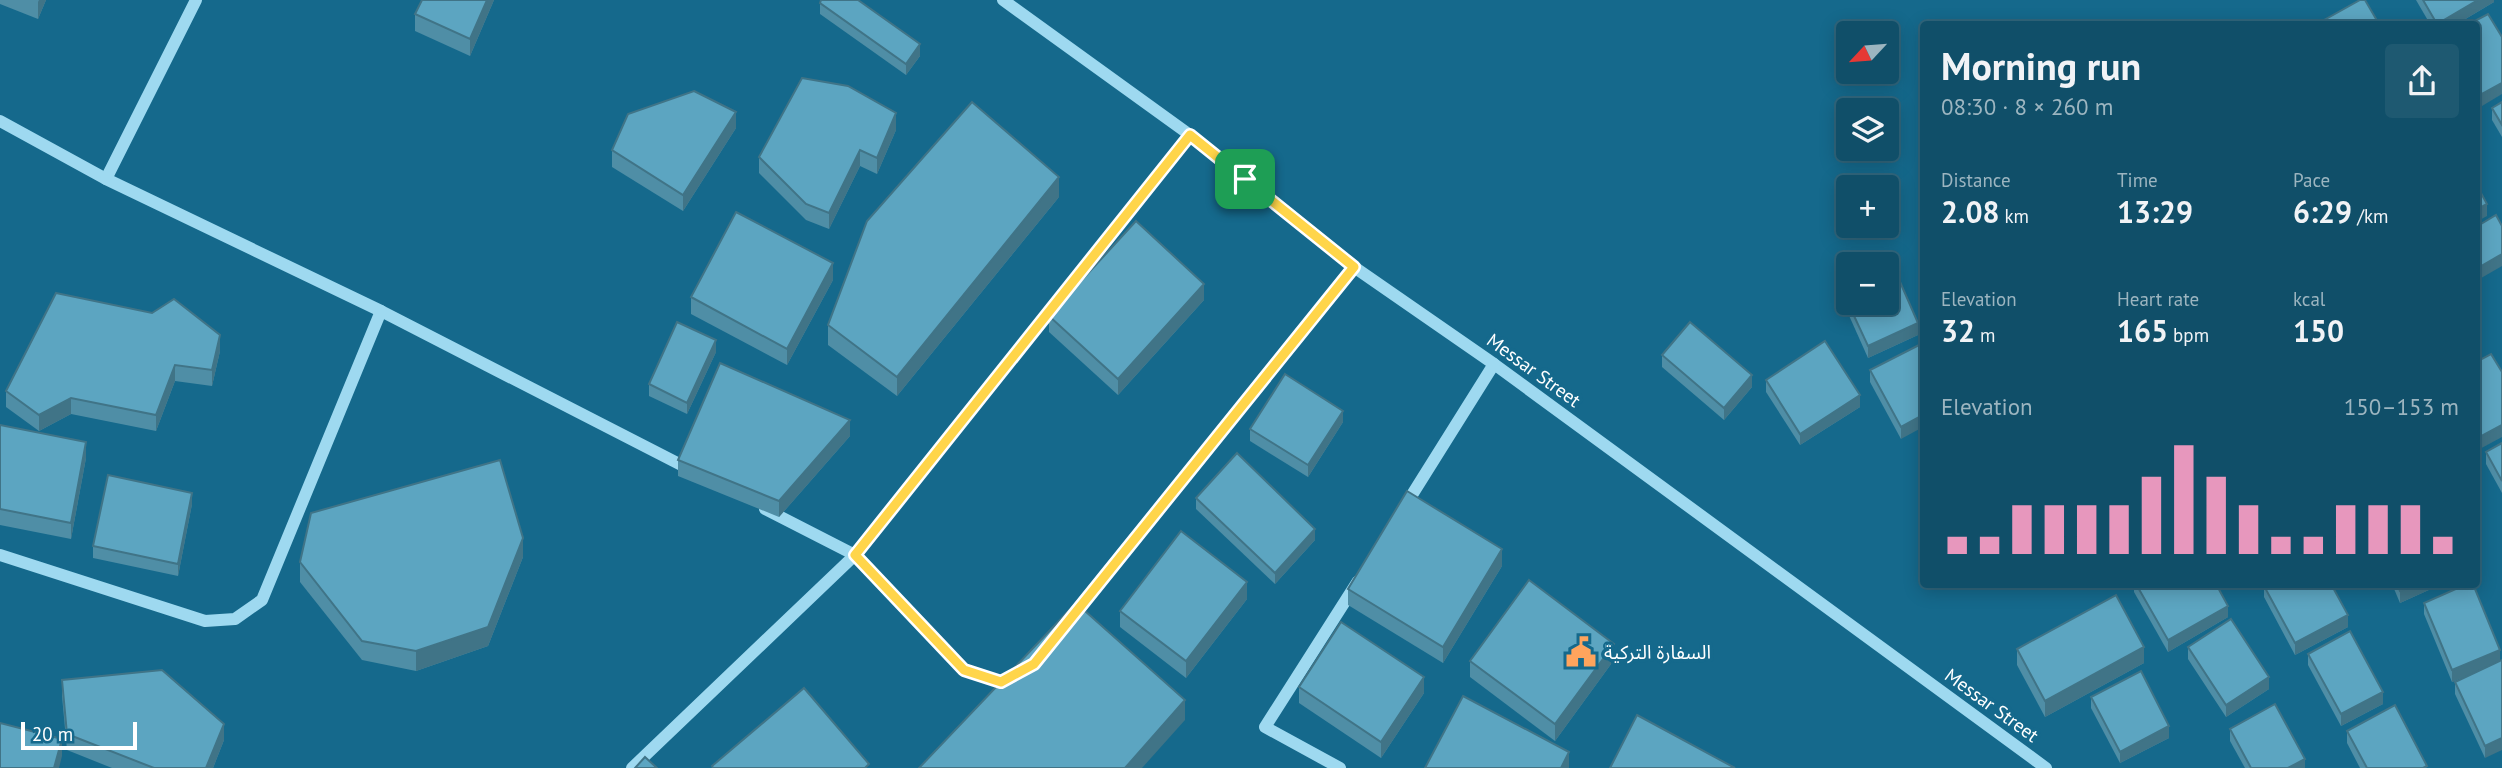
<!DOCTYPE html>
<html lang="en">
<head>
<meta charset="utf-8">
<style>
	:root { --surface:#104f69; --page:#1e5971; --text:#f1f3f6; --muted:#9cb5c0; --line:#30667d; --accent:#e797bd }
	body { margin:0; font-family:"PT Sans","Noto Sans Arabic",sans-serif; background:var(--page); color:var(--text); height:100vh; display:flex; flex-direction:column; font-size:26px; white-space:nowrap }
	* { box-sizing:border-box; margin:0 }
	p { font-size:23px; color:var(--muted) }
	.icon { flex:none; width:38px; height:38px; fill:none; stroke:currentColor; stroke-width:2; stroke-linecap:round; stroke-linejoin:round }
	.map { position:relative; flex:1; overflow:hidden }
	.details { position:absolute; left:1920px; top:21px; width:560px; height:567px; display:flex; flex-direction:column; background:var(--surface); border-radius:7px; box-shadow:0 4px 18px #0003,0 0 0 2px var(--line) }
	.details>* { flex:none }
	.needle { width:46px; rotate:244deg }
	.tools { position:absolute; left:1836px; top:21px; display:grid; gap:14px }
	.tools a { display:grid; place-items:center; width:63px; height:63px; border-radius:7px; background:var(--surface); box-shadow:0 4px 18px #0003,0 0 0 2px var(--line); font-size:35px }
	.scale { position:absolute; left:21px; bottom:18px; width:116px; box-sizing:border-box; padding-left:7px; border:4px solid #fff; border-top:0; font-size:19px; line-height:24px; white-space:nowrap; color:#fff; -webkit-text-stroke:5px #15698c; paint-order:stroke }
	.pin { position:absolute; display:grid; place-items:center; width:60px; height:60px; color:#fff; margin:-30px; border-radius:14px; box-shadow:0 4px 10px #0006 }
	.round { display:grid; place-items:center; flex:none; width:74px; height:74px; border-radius:7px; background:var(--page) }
	.headline { display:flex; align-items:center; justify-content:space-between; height:119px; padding:0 21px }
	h1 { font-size:38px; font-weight:800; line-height:52px }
	.metrics { display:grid; grid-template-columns:repeat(3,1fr); gap:10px; height:119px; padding:7px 21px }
	.metrics div { display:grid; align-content:center }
	.metrics b { font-size:30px; font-weight:800 }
	.metrics small { font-size:19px; font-weight:400 }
	.metrics p { font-size:19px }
	.chart { height:196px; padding:14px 21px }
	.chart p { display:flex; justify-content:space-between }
	.chart svg { width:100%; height:126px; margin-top:7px; stroke:var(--accent); stroke-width:6 }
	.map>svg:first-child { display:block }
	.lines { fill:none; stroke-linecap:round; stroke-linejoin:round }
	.minor { stroke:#9ed9f0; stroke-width:12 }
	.wall { fill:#4f8ea6 }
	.shaded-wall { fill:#407487 }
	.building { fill:#5ca5c1; stroke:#407487; stroke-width:2 }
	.route-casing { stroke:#fff; stroke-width:14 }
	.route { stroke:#ffd54a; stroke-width:9 }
	.labels { text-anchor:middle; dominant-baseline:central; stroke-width:7; stroke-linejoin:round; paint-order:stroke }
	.street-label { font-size:19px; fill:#fff; stroke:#15698c }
	.poi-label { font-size:19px; fill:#fff; stroke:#15698c; text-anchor:start }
</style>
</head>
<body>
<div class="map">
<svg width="2502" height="768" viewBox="0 0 2502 768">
	<rect width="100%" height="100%" fill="#15698c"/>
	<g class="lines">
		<!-- minor -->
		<g class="minor">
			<polyline points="1003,0 1190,135 1354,267 1494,364 2046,768"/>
			<polyline points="0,121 106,179 381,311 693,471"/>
			<polyline points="106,179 196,0"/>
			<polyline points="1405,506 1494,364"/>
			<polyline points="765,509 855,555 964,670 1001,682 1015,674"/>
			<polyline points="0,555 205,621 235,619 262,600 381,311"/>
			<polyline points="1071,618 1354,267"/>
			<polyline points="632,768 855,555 1190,135"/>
			<polyline points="1340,768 1265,727 1358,581"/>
		</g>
	</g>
	<!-- wall -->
	<g class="wall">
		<polygon points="0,0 46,0 38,19 0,4"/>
		<polygon points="422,0 494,0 470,56 415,31 415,14"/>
		<polygon points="2416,0 2494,0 2494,2 2457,24 2430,24"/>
		<polygon points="820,3 920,56 906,75 820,14"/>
		<polygon points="2488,14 2482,106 2476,95 2476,24"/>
		<polygon points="2502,102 2502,137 2492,120 2492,108"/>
		<polygon points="736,128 683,211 612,167 612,150"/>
		<polygon points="896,130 877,174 860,166 829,229 806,220 759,173 759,157"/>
		<polygon points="1059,197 897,396 828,345 828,325"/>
		<polygon points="833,280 787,365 691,314 691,297"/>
		<polygon points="1847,299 1918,335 1868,358 1847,311"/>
		<polygon points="1204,300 1118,395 1049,332 1049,316"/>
		<polygon points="1923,343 1901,439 1870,382 1870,370"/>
		<polygon points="220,351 212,386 175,381 156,431 71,414 39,431 6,407 6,391"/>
		<polygon points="716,352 687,414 649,396 649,384"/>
		<polygon points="1662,355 1752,387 1724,420 1662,367"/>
		<polygon points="1766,380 1860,407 1800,445 1766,392"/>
		<polygon points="1343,422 1308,477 1250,441 1250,429"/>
		<polygon points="0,425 86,458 71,539 0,525"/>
		<polygon points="1923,434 1923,454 1920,447 1920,436"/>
		<polygon points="850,436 779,517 678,476 678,460"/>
		<polygon points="2502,443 2502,493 2486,464 2486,452"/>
		<polygon points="1196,498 1315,540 1275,584 1196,509"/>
		<polygon points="192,504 178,576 93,558 93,546"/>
		<polygon points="523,557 488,646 416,671 362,660 300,582 300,562"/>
		<polygon points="1502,566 1443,663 1348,605 1348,589"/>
		<polygon points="2134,584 2216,584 2228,617 2168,652 2134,592"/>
		<polygon points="2392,584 2442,584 2400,603"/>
		<polygon points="2264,586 2348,627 2295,655 2264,597"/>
		<polygon points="1247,599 1186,678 1120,627 1120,611"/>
		<polygon points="2424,603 2500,650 2485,758 2455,694 2455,682 2492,665 2452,682 2424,614"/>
		<polygon points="2188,647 2269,689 2226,717 2188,659"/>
		<polygon points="2017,649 2144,663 2045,717 2017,665"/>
		<polygon points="2308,654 2383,704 2341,726 2308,665"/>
		<polygon points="1614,660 1555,741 1470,677 1470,661"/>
		<polygon points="62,680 224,740 213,768 112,768 67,750 62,696"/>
		<polygon points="1299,687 1424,693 1381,758 1299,703"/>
		<polygon points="2091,697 2169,738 2120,763 2091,708"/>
		<polygon points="2230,729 2305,768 2245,768 2230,741"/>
		<polygon points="2347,731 2427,768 2360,768 2347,743"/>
	</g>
	<!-- shaded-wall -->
	<g class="shaded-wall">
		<polygon points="39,0 46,0 38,19 38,2"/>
		<polygon points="487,0 494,0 470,56 470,39"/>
		<polygon points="2478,0 2494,0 2494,2 2457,24 2437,24"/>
		<polygon points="920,44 920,56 906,75 906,64"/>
		<polygon points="2502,83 2502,94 2482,106 2482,94"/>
		<polygon points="736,112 736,128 683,211 683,195"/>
		<polygon points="896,113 896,130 877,174 877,158"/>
		<polygon points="860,150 860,166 829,229 829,213"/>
		<polygon points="1059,177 1059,197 897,396 897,377"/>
		<polygon points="2487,204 2487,216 2476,222 2476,210"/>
		<polygon points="2502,254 2502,266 2476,281 2476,269"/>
		<polygon points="833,263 833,280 787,365 787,349"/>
		<polygon points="1204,284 1204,300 1118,395 1118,379"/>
		<polygon points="1918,323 1918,335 1868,358 1868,346"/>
		<polygon points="220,335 220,351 212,386 212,370"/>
		<polygon points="716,340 716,352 687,414 687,403"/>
		<polygon points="175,365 175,381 156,431 156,415"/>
		<polygon points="1752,375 1752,387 1724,420 1724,408"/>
		<polygon points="1860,395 1860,407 1800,445 1800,434"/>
		<polygon points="71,398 71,414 39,431 39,415"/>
		<polygon points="1343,411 1343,422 1308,477 1308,465"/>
		<polygon points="1923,415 1923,427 1901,439 1901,427"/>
		<polygon points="850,420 850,436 779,517 779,501"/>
		<polygon points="2502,425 2502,437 2476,451 2476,439"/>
		<polygon points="86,442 86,458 71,539 71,523"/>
		<polygon points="192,493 192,504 178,576 178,564"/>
		<polygon points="1315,529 1315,540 1275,584 1275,573"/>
		<polygon points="523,538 523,557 488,646 416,671 416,651"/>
		<polygon points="1502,549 1502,566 1443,663 1443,647"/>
		<polygon points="1247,582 1247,599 1186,678 1186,661"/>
		<polygon points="2415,584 2442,584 2400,603 2400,591"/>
		<polygon points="2228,606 2228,617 2168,652 2168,640"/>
		<polygon points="2348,615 2348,627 2295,655 2295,643"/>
		<polygon points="1614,644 1614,660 1555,741 1555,724"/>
		<polygon points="2144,647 2144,663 2045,717 2045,701"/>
		<polygon points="2500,650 2500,662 2452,682 2452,670"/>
		<polygon points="1424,677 1424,693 1381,758 1381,742"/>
		<polygon points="2269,677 2269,689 2226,717 2226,705"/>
		<polygon points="2383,692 2383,704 2341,726 2341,714"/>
		<polygon points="1185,700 1185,720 1142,768 1125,768"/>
		<polygon points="224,724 224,740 213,768 206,768"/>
		<polygon points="2169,726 2169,738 2120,763 2120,752"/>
		<polygon points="2502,738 2502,750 2485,758 2485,746"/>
		<polygon points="62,739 62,756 59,768 54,768"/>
		<polygon points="1569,752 1569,768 1561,768"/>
		<polygon points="2305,759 2305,768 2288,768"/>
	</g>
	<!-- building -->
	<g class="building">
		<polygon points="422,0 487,0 470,39 415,14"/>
		<polygon points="821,0 858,0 920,44 906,64 820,3"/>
		<polygon points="2360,0 2365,0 2379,24 2317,24"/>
		<polygon points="2423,0 2478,0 2437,24"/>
		<polygon points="2488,14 2502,37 2502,83 2482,94 2476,84 2476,24 2469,24"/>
		<polygon points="802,78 848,86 896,113 877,158 860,150 829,213 806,204 759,157"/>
		<polygon points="694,91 736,112 683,195 612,150 628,114"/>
		<polygon points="972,102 1059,177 897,377 828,325 867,221"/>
		<polygon points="2502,102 2502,125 2492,108"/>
		<polygon points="2476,184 2487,204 2476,210"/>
		<polygon points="736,212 833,263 787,349 691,297"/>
		<polygon points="2496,215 2502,226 2502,254 2476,269 2476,227"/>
		<polygon points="1136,221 1204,284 1118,379 1049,316"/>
		<polygon points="1897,275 1918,323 1868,346 1848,303 1886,303 1886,280"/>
		<polygon points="56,293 152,313 174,299 220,335 212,370 175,365 156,415 71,398 39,415 6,391"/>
		<polygon points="677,322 716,340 687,403 649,384"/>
		<polygon points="1690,322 1752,375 1724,408 1662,355"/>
		<polygon points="1825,341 1860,395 1800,434 1766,380"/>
		<polygon points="1923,343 1923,415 1901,427 1870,370"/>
		<polygon points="2491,354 2502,372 2502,425 2476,439 2476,362"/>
		<polygon points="720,363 850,420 779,501 678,460"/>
		<polygon points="1285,374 1343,411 1308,465 1250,429"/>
		<polygon points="0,425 86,442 71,523 0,509"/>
		<polygon points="2502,443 2502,481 2486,452"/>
		<polygon points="1237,453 1315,529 1275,573 1196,498"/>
		<polygon points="500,460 523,538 488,627 416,651 362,641 300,562 311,513"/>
		<polygon points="108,475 192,493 178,564 93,546"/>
		<polygon points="1407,491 1502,549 1443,647 1348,589"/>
		<polygon points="1181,531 1247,582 1186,661 1120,611"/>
		<polygon points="1529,580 1614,644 1555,724 1470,661"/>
		<polygon points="2136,584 2216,584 2228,606 2168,640"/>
		<polygon points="2266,584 2331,584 2348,615 2295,643 2264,586"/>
		<polygon points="2397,584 2415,584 2400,591"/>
		<polygon points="2467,584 2473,584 2500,650 2452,670 2424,603"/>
		<polygon points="2116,595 2144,647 2045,701 2017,649"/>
		<polygon points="1076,603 1185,700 1125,768 919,768"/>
		<polygon points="2231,619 2269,677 2226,705 2188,647"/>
		<polygon points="1341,622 1424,677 1381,742 1299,687"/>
		<polygon points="2350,631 2383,692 2341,714 2308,654"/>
		<polygon points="2502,660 2502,738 2485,746 2455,682"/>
		<polygon points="162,670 224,724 206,768 154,768 67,734 62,680"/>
		<polygon points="2141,671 2169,726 2120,752 2091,697"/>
		<polygon points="804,688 869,764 865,768 713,768 712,766"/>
		<polygon points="1463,696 1569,752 1561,768 1425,768"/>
		<polygon points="2275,704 2305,759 2288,768 2251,768 2230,729"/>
		<polygon points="2395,705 2427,766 2423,768 2367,768 2347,731"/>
		<polygon points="1637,715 1735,768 1610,768"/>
		<polygon points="0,723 62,739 54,768 0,768"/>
		<polygon points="645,757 657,768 635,768"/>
	</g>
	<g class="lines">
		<!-- route casing -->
		<g class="route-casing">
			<polygon id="route" points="1190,135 1354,267 1034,664 1001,682 964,670 855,555"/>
		</g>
		<!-- route -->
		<use href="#route" class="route"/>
	</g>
	<!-- icons -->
	<defs>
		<g id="civic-bare" transform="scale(2.415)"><path d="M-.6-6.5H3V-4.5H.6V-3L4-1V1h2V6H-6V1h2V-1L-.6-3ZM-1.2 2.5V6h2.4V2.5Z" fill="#ffa45d" stroke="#15698c" stroke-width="2.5" paint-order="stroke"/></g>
	</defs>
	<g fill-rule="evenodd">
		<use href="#civic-bare" x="1581" y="652"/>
	</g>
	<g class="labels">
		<!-- street labels -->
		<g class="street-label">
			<text transform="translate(1534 370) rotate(36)">Messar Street</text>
			<text transform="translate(1992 705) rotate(36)">Messar Street</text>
		</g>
		<!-- poi labels -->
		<g class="poi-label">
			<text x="1604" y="652">السفارة التركية</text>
		</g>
	</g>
</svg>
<div class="tools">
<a><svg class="needle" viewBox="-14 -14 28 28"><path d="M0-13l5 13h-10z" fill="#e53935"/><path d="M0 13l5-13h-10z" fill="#9cb5c0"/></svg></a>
<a><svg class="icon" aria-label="layers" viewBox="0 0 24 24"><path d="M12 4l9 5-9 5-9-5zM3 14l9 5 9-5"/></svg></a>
<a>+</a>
<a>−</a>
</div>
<div class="scale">20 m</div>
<div class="pin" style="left:1245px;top:179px;background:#1e9e55"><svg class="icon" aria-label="arrive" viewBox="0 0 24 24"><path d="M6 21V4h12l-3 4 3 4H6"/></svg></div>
<section class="details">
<div class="headline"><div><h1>Morning run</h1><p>08:30 · 8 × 260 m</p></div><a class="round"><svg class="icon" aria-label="share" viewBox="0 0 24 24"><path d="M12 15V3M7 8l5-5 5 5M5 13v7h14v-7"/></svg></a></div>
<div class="metrics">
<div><p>Distance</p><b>2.08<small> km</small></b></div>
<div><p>Time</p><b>13:29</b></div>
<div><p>Pace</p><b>6:29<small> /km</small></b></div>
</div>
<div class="metrics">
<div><p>Elevation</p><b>32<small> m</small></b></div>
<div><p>Heart rate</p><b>165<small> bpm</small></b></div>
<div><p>kcal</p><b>150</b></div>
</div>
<div class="chart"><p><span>Elevation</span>150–153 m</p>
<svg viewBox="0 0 160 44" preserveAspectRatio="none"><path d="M5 44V38M15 44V38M25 44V27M35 44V27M45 44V27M55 44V27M65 44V17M75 44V6M85 44V17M95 44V27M105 44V38M115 44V38M125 44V27M135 44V27M145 44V27M155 44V38"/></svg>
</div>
</section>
</div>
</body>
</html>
